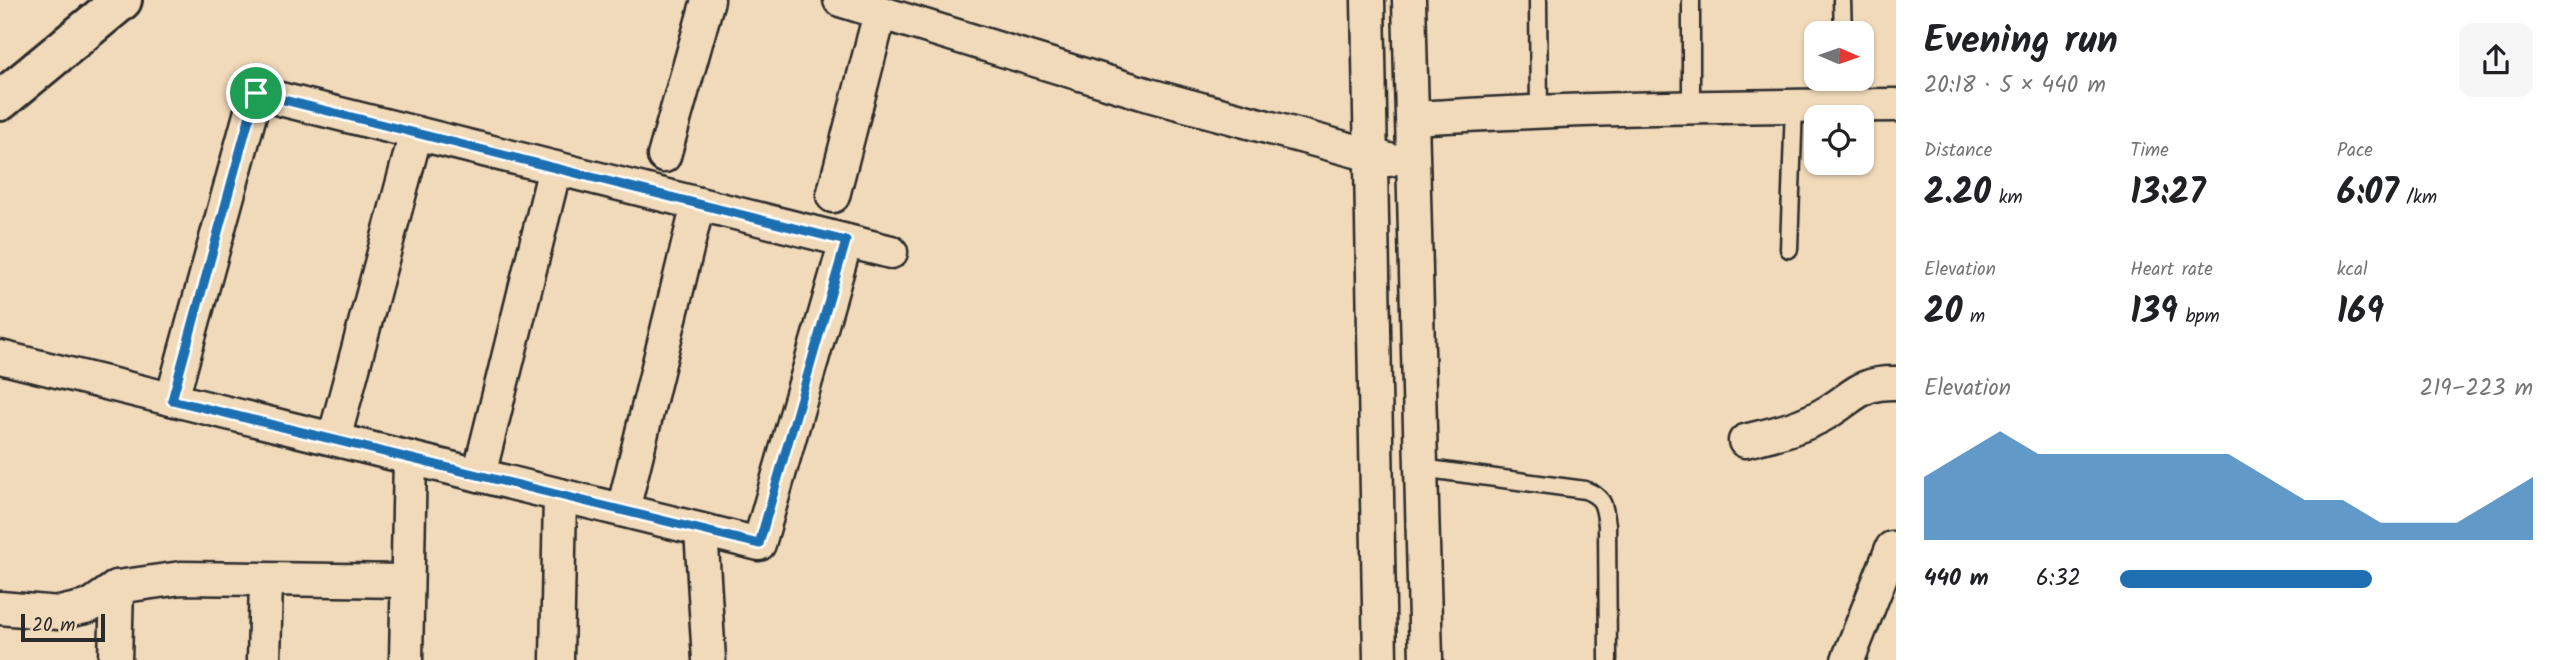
<!DOCTYPE html>
<html lang="en">
<head>
<meta charset="utf-8">
<style>
	:root { --surface:#fff; --page:#f6f6f6; --text:#202124; --muted:#757577; --accent:#1f6fb2 }
	body { margin:0; font-family:Kalam,sans-serif; background:var(--page); color:var(--text); height:100vh; display:flex; flex-direction:column; font-size:26px; white-space:nowrap }
	* { box-sizing:border-box; margin:0 }
	p { font-size:23px; color:var(--muted) }
	.icon { flex:none; width:38px; height:38px; fill:none; stroke:currentColor; stroke-width:2; stroke-linecap:round; stroke-linejoin:round }
	.map { position:relative; flex:1; overflow:hidden }
	.sheet { display:flex; flex-direction:column; background:var(--surface); width:665px }
	.sheet>* { flex:none }
	.needle { width:46px; rotate:92deg }
	.fabs { position:absolute; left:1804px; top:21px; display:grid; gap:14px }
	.fabs a { display:grid; place-items:center; width:70px; height:70px; border-radius:14px; background:var(--surface); box-shadow:0 2px 5px #0004; font-size:35px }
	.scale { position:absolute; left:21px; bottom:18px; width:84px; box-sizing:border-box; padding-left:7px; border:4px solid #2b2b2b; border-top:0; font-size:19px; line-height:24px; white-space:nowrap; color:#2b2b2b; -webkit-text-stroke:5px #f1daba; paint-order:stroke }
	.pin { position:absolute; display:grid; place-items:center; width:60px; height:60px; color:#fff; margin:-30px; border:4px solid #fff; border-radius:50%; box-shadow:0 2px 7px #0007 }
	.round { display:grid; place-items:center; flex:none; width:74px; height:74px; border-radius:14px; background:var(--page) }
	.headline { display:flex; align-items:center; justify-content:space-between; height:119px; padding:0 28px }
	h1 { font-size:38px; font-weight:800; line-height:52px }
	.stats { display:grid; grid-template-columns:repeat(3,1fr); gap:10px; height:119px; padding:7px 28px }
	.stats div { display:grid; align-content:center }
	.stats b { font-size:35px; font-weight:800 }
	.stats small { font-size:19px; font-weight:400 }
	.stats p { font-size:19px }
	.chart { height:196px; padding:14px 28px }
	.chart p { display:flex; justify-content:space-between }
	.chart svg { width:100%; height:126px; margin-top:7px; fill:var(--accent); opacity:.7 }
	ul { padding:0 28px; list-style:none; font-size:23px }
	li { display:grid; grid-template-columns:112px 84px 1fr; align-items:center; height:52px }
	li i { height:18px; border-radius:9px; background:var(--accent) }
	main { display:flex; flex:1; min-height:0 }
	.map>svg:first-child { display:block }
	.lines { fill:none; stroke-linecap:round; stroke-linejoin:round }
	.lane-casing { stroke:#2b2b2b; stroke-width:21 }
	.street-casing { stroke:#2b2b2b; stroke-width:37 }
	.secondary-casing { stroke:#2b2b2b; stroke-width:44 }
	.lane { stroke:#f1daba; stroke-width:16 }
	.street { stroke:#f1daba; stroke-width:32 }
	.secondary { stroke:#f1daba; stroke-width:38 }
	.route-casing { stroke:#fff; stroke-width:14 }
	.route { stroke:#1f6fb2; stroke-width:9 }
</style>
</head>
<body>
<main>
<div class="map">
<svg width="1896" height="660" viewBox="0 0 1896 660">
	<rect width="100%" height="100%" fill="#f1daba"/>
	<filter id="ink" filterUnits="userSpaceOnUse"><feTurbulence type="fractalNoise" baseFrequency=".0143" numOctaves="2"/><feDisplacementMap in="SourceGraphic" scale="14" xChannelSelector="R" yChannelSelector="G"/><feConvolveMatrix kernelMatrix="1 2 1 2 8 2 1 2 1" color-interpolation-filters="sRGB"/></filter>
	<g filter="url(#ink)">
		<g class="lines">
			<!-- lane casing -->
			<g class="lane-casing">
				<g id="lane">
					<polyline points="1538,0 1539,113"/>
					<polyline points="1842,0 1843,33"/>
					<polyline points="1844,79 1844,105"/>
					<polyline points="1691,109 1691,0"/>
					<polyline points="1789,249 1794,105"/>
					<path d="M1421,468L1585,490C1605,498 1604,506 1607,525L1608,660"/>
				</g>
			</g>
			<!-- street casing -->
			<g class="street-casing">
				<g id="street">
					<polyline points="840,0 1149,95 1389,160"/>
					<polyline points="1368,0 1380,660"/>
					<polyline points="1409,0 1426,660"/>
					<path d="M1413,118C1574,108 1735,106 1896,105"/>
					<polyline points="664,156 708,0"/>
					<polyline points="833,196 880,13"/>
					<polyline points="0,357 759,544 846,241"/>
					<polyline points="172,399 256,93 891,252"/>
					<polyline points="334,439 416,133"/>
					<path d="M1745,441C1773,434 1802,428 1828,412C1855,396 1860,382 1896,383"/>
					<polyline points="479,475 555,168"/>
					<polyline points="623,510 698,204"/>
					<polyline points="701,530 709,660"/>
					<polyline points="0,608 59,613 90,606 117,587 181,578 407,581"/>
					<polyline points="115,660 117,587"/>
					<polyline points="264,660 266,580"/>
					<polyline points="406,660 410,458"/>
					<polyline points="557,660 560,495"/>
					<polyline points="1848,660 1892,548"/>
				</g>
			</g>
			<!-- secondary casing -->
			<g class="secondary-casing">
				<polyline id="secondary" points="0,101 122,0"/>
			</g>
			<!-- lane -->
			<use href="#lane" class="lane"/>
			<!-- street -->
			<use href="#street" class="street"/>
			<!-- secondary -->
			<use href="#secondary" class="secondary"/>
		</g>
	</g>
	<g class="lines" filter="url(#ink)">
		<!-- route casing -->
		<g class="route-casing">
			<polygon id="route" points="256,93 846,241 759,544 172,400"/>
		</g>
		<!-- route -->
		<use href="#route" class="route"/>
	</g>
</svg>
<div class="fabs">
<a><svg class="needle" viewBox="-14 -14 28 28"><path d="M0-13l5 13h-10z" fill="#e53935"/><path d="M0 13l5-13h-10z" fill="#757577"/></svg></a>
<a><svg class="icon" aria-label="locate" viewBox="0 0 24 24"><circle cx="12" cy="12" r="6"/><path d="M12 2v4M12 18v4M2 12h4M18 12h4"/></svg></a>
</div>
<div class="scale">20 m</div>
<div class="pin" style="left:256px;top:93px;background:#1e9e55"><svg class="icon" aria-label="arrive" viewBox="0 0 24 24"><path d="M6 21V4h12l-3 4 3 4H6"/></svg></div>
</div>
<section class="sheet">
<div class="headline"><div><h1>Evening run</h1><p>20:18 · 5 × 440 m</p></div><a class="round"><svg class="icon" aria-label="share" viewBox="0 0 24 24"><path d="M12 15V3M7 8l5-5 5 5M5 13v7h14v-7"/></svg></a></div>
<div class="stats">
<div><p>Distance</p><b>2.20<small> km</small></b></div>
<div><p>Time</p><b>13:27</b></div>
<div><p>Pace</p><b>6:07<small> /km</small></b></div>
</div>
<div class="stats">
<div><p>Elevation</p><b>20<small> m</small></b></div>
<div><p>Heart rate</p><b>139<small> bpm</small></b></div>
<div><p>kcal</p><b>169</b></div>
</div>
<div class="chart"><p><span>Elevation</span>219–223 m</p>
<svg viewBox="0 0 160 44" preserveAspectRatio="none"><path d="M0 44V22L10 14L20 6L30 14L40 14L50 14L60 14L70 14L80 14L90 22L100 30L110 30L120 38L130 38L140 38L150 30L160 22V44z"/></svg>
</div>
<ul>
<li><b>440 m</b>6:32<i style="width:61%"></i></li>
</ul>
</section>
</main>
</body>
</html>
